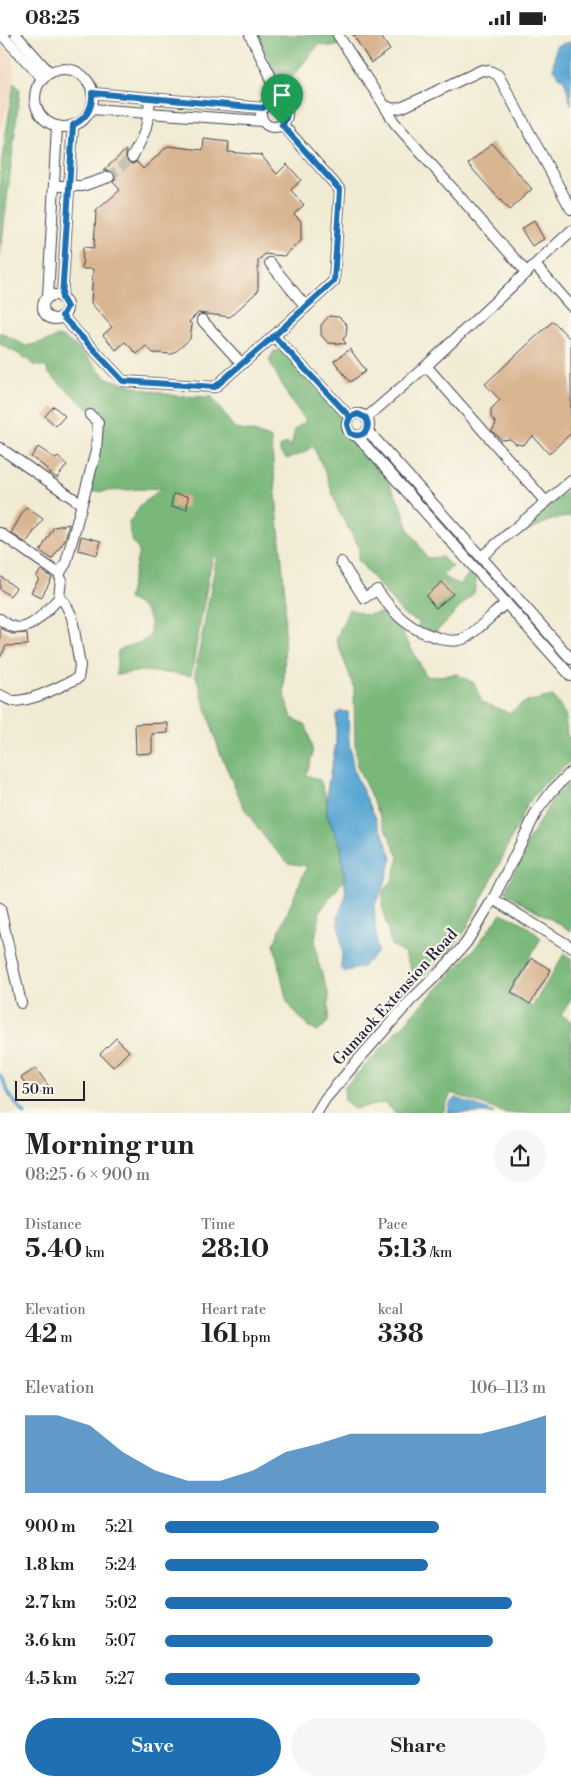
<!DOCTYPE html>
<html lang="en">
<head>
<meta charset="utf-8">
<style>
	:root { --surface:#fff; --page:#f6f6f6; --text:#222; --muted:#767676; --accent:#1f6fb2 }
	body { margin:0; font-family:"Libre Bodoni",serif; background:var(--page); color:var(--text); height:100vh; display:flex; flex-direction:column; font-size:19px; white-space:nowrap }
	* { box-sizing:border-box; margin:0 }
	p { font-size:16px; color:var(--muted) }
	.icon { flex:none; width:28px; height:28px; fill:none; stroke:currentColor; stroke-width:2; stroke-linecap:round; stroke-linejoin:round }
	.map { position:relative; height:1078px; overflow:hidden }
	.panel { display:flex; flex-direction:column; background:var(--surface); flex:1 }
	.panel>* { flex:none }
	.scale { position:absolute; left:15px; bottom:12px; width:70px; box-sizing:border-box; padding-left:5px; border:2px solid #22223b; border-top:0; font-size:14px; line-height:18px; white-space:nowrap; color:#22223b; -webkit-text-stroke:4px #fbf7ec; paint-order:stroke }
	.pin { position:absolute; display:grid; place-items:center; width:42px; height:42px; color:#fff; margin:-51px -21px; border-radius:50% 50% 50% 0; rotate:-45deg; box-shadow:0 0 5px #0007 }
	.pin .icon { rotate:45deg }
	.round { display:grid; place-items:center; flex:none; width:52px; height:52px; border-radius:26px; background:var(--page) }
	.head { display:flex; align-items:center; justify-content:space-between; height:85px; padding:0 25px }
	h1 { font-size:28px; font-weight:800; line-height:38px }
	.figures { display:grid; grid-template-columns:repeat(3,1fr); gap:8px; height:85px; padding:5px 25px }
	.figures div { display:grid; align-content:center }
	.figures b { font-size:25px; font-weight:800 }
	.figures small { font-size:14px; font-weight:400 }
	.figures p { font-size:14px }
	.chart { height:140px; padding:10px 25px }
	.chart p { display:flex; justify-content:space-between }
	.chart svg { width:100%; height:90px; margin-top:5px; fill:var(--accent); opacity:.7 }
	.action { display:flex; gap:10px; margin-top:auto; padding:10px 25px }
	.action a { flex:1; height:58px; border-radius:30px; background:var(--accent); color:#fff; font-size:20px; font-weight:800; line-height:58px; text-align:center }
	.action a+a { background:var(--page); color:var(--text) }
	ul { padding:0 25px; list-style:none; font-size:16px }
	li { display:grid; grid-template-columns:80px 60px 1fr; align-items:center; height:38px }
	li i { height:12px; border-radius:6px; background:var(--accent) }
	.status { display:flex; justify-content:space-between; align-items:center; height:35px; padding:0 25px; background:var(--surface); direction:ltr }
	.status svg { height:14px; fill:currentColor }
	.map>svg:first-child { display:block }
	.built { fill:#f1d5bd }
	.forest { fill:#7ab87a; stroke:#4e6d5a }
	.water { fill:#5ca8d4; stroke:#3f6588 }
	.lines { fill:none; stroke-linecap:round; stroke-linejoin:round }
	.stream { stroke:#5ca8d4; stroke-width:3 }
	.building { fill:#d8b490 }
	.minor-tunnel { stroke:#c8c3b5; stroke-width:10; stroke-dasharray:10 5; stroke-linecap:butt }
	.minor-casing { stroke:#414052; stroke-width:12 }
	.minor { stroke:#fff; stroke-width:10 }
	.route-casing { stroke:#fff; stroke-width:10 }
	.route { stroke:#1f6fb2; stroke-width:6 }
	.labels { text-anchor:middle; dominant-baseline:central; stroke-width:4; stroke-linejoin:round; paint-order:stroke }
	.street-label { font-size:16px; fill:#22223b; stroke:#fbf7ec }
</style>
</head>
<body>
<div class="status"><b>08:25</b><svg viewBox="0 0 49 12"><path d="M0 12V9h3v3zM5 12V6h3v6zM10 12V3h3v9zM15 12V0h3v12zM26 1h20v11H26zM47 4h2v5h-2z"/></svg></div>
<div class="map">
<svg width="571" height="1079" viewBox="0 0 571 1079">
	<rect width="100%" height="100%" fill="#fbf7ec"/>
	<filter id="ink" filterUnits="userSpaceOnUse"><feTurbulence type="fractalNoise" baseFrequency=".02" numOctaves="2"/><feDisplacementMap in="SourceGraphic" scale="10" xChannelSelector="R" yChannelSelector="G"/><feConvolveMatrix kernelMatrix="1 2 1 2 8 2 1 2 1" color-interpolation-filters="sRGB"/></filter>
	<filter id="wash" filterUnits="userSpaceOnUse"><feTurbulence type="fractalNoise" baseFrequency=".0096" numOctaves="4" result="noise"/><feDisplacementMap in="SourceGraphic" scale="20" xChannelSelector="R" yChannelSelector="G"/><feGaussianBlur stdDeviation="1.12" result="paint"/><feColorMatrix in="noise" values="0 0 0 0 0 0 0 0 0 0 0 0 0 0 0 0 0 1.4 0 .05"/><feComposite in="paint" operator="in"/></filter>
	<g filter="url(#wash)">
		<rect width="100%" height="100%" fill="#f1ebd3"/>
		<!-- built -->
		<polygon class="built" points="0,7 13,22 14,47 0,96"/>
		<!-- forest -->
		<g class="forest">
			<polygon points="258,0 345,0 340,10 332,12 319,9 287,48 277,43"/>
			<polygon points="14,47 20,55 0,223 0,137"/>
			<path d="M0,297L26,311L51,305L57,301L64,303L77,312L107,343L140,353L176,361L212,362L235,394L253,397L271,404L285,560L284,657L292,683L306,690L313,718L306,740L320,745L327,764V780L341,811L344,845L320,876L315,905L318,927L329,960L328,987L318,997L310,993L299,982L287,967L274,909L307,831L288,828L269,808L245,775L220,718L195,638L217,521L214,520L210,534L191,640L142,636L116,640L118,616C130,607 138,612 150,601C152,580 146,572 128,564L139,516L131,504L129,488L142,469L162,453L90,457L101,385L48,338L46,332L34,330L29,325L0,309Z"/>
			<polygon points="274,316 284,316 340,380 348,394 374,420 402,472 408,493 427,523 442,522 452,532 442,541 460,550 470,537 477,542 474,558 435,598 417,592 420,587 404,580 358,525 359,512 338,475 326,439 313,411 303,418 287,424 280,418 280,412 287,408 291,412 295,394 306,386 289,363 269,325"/>
			<polygon points="571,452 571,481 552,485 517,500"/>
			<polygon points="349,574 366,580 387,577 405,602 427,642 457,639 474,648 482,667 509,678 525,667 553,661 565,679 567,701 571,703 571,726 542,751 526,771 500,828 465,896 450,915 425,939 412,936 404,918 391,910 382,872 383,856 392,846 399,822 357,731 355,709 354,652 336,604"/>
			<polygon points="571,747 571,896 505,857 529,804 553,763"/>
			<polygon points="501,878 523,888 541,903 509,958 532,972 564,919 571,923 571,965 561,980 571,986 571,1078 505,1078 451,1058 443,1078 395,1078 384,1068 354,1074 345,1066 344,1053 477,911"/>
		</g>
		<!-- water -->
		<g class="water">
			<polygon points="569,7 571,8 571,70 565,47 553,34 556,11"/>
			<polygon points="341,676 348,677 349,707 354,737 382,796 392,823 384,851 374,871 377,917 363,932 344,937 341,933 342,917 338,882 346,861 341,811 327,780 328,749 336,709 336,679"/>
			<polygon points="456,1063 495,1078 448,1078 450,1069"/>
		</g>
		<g class="lines">
			<!-- stream -->
			<polyline class="stream" points="0,1040 11,1063 25,1079"/>
		</g>
		<g id="blocks">
			<!-- building -->
			<g class="building">
				<polygon points="353,0 380,0 390,15 371,28"/>
				<polygon points="204,104 229,107 228,117 261,120 277,139 287,129 301,145 291,155 304,170 294,179 301,186 301,206 284,221 265,219 258,226 258,256 230,282 198,278 189,287 192,290 190,304 173,319 153,318 146,311 137,319 125,307 116,315 103,300 112,292 91,268 93,234 82,234 83,212 94,213 96,176 120,155 113,147 116,143 114,137 110,135 103,136 126,115 126,126 132,129 137,127 143,134 168,111 203,115"/>
				<polygon points="492,108 532,154 509,175 468,129"/>
				<polygon points="534,186 544,204 532,211 521,194"/>
				<polygon points="329,281 339,282 347,290 346,301 343,304 346,309 328,308 321,300 321,290"/>
				<polygon points="553,286 571,305 571,398 549,419 533,401 523,410 516,409 510,404 502,405 492,396 496,388 491,382 491,374 500,365 485,349"/>
				<polygon points="350,314 366,336 350,347 334,326"/>
				<polygon points="54,371 65,381 56,391 45,381"/>
				<polygon points="38,412 56,424 58,422 67,430 57,443 47,436 48,434 31,422"/>
				<polygon points="173,459 188,461 187,474 171,472"/>
				<polygon points="26,472 43,484 26,508 11,498"/>
				<polygon points="69,489 65,505 52,524 40,516 54,492"/>
				<polygon points="81,501 101,506 97,520 78,515"/>
				<polygon points="41,535 52,543 41,563 31,557 39,544 36,542"/>
				<polygon points="0,541 16,553 10,561 0,554"/>
				<polygon points="442,547 453,559 436,573 426,561"/>
				<polygon points="0,593 12,599 27,598 28,610 6,611 0,623"/>
				<polygon points="168,688 168,698 152,699 152,718 136,719 135,689"/>
				<polygon points="532,923 551,935 530,969 511,957"/>
				<polygon points="116,1003 129,1016 113,1032 100,1019"/>
				<polygon points="36,1033 49,1052 33,1062 21,1043"/>
			</g>
		</g>
	</g>
	<g filter="url(#ink)">
		<use href="#blocks" fill-opacity="0" stroke="#414052" stroke-width="1"/>
		<g class="lines">
			<!-- minor-tunnel -->
			<polyline class="minor-tunnel" points="109,142 132,122"/>
			<!-- minor casing -->
			<g class="minor-casing">
				<g id="minor">
					<polyline points="2,0 43,44"/>
					<polyline points="16,0 50,38"/>
					<polyline points="250,0 270,40 274,67"/>
					<polyline points="338,0 384,70 393,74 403,72 482,35 490,36 498,40 571,174"/>
					<circle cx="64" cy="63" r="29"/>
					<polyline points="92,58 263,73"/>
					<circle cx="274" cy="79" r="13"/>
					<polyline points="384,70 394,87 527,238"/>
					<polyline points="91,74 263,86"/>
					<path d="M132,122C146,98 148,90 150,63"/>
					<polyline points="54,151 82,151 109,142"/>
					<polyline points="270,228 306,272"/>
					<polyline points="535,230 571,271"/>
					<circle cx="55" cy="272" r="12"/>
					<polyline points="48,262 57,91"/>
					<polyline points="62,263 73,90"/>
					<polyline points="62,281 123,346 215,352 274,301 334,246 340,155 282,89"/>
					<polyline points="202,285 242,329"/>
					<polyline points="274,301 350,382"/>
					<polyline points="426,331 546,467"/>
					<circle cx="358" cy="390" r="11"/>
					<polyline points="366,383 426,331 571,196"/>
					<polyline points="367,395 481,522"/>
					<polyline points="357,401 571,641"/>
					<polyline points="0,413 80,468"/>
					<polyline points="571,446 481,522 571,624"/>
					<path d="M0,498L59,539L61,544L59,563L65,568L72,582L80,631L78,643C58,652 36,665 15,666C10,666 5,662 0,660"/>
					<path d="M341,527L364,563L377,555C395,580 409,595 439,603C447,606 457,607 465,603C477,596 495,577 506,568"/>
					<polyline points="59,539 66,528 96,416 98,387 90,380"/>
					<path d="M0,584C4,587 9,591 14,592C31,597 48,574 59,563"/>
					<polyline points="493,864 571,912"/>
					<polyline points="0,873 21,968"/>
					<polyline points="316,1079 325,1064 359,1024 410,966 443,934 466,908 493,864 537,776 552,756 571,737"/>
				</g>
			</g>
			<!-- minor -->
			<use href="#minor" class="minor"/>
		</g>
	</g>
	<g class="lines" filter="url(#ink)">
		<!-- route casing -->
		<g class="route-casing">
			<path id="route" d="M282,90L340,155L334,246L274,301L350,382L347,390L350,398C362,405 372,395 366,383L358,379L350,382L274,301L215,352L123,346L62,281L67,272L62,263L73,90C87,83 93,73 92,58L263,73C277,58 295,74 282,90"/>
		</g>
		<!-- route -->
		<use href="#route" class="route"/>
	</g>
	<g class="labels">
		<!-- street labels -->
		<g class="street-label">
			<text transform="translate(395 962) rotate(-48)">Gumaok Extension Road</text>
		</g>
	</g>
</svg>
<div class="scale">50 m</div>
<div class="pin" style="left:282px;top:90px;background:#1e9e55"><svg class="icon" aria-label="arrive" viewBox="0 0 24 24"><path d="M6 21V4h12l-3 4 3 4H6"/></svg></div>
</div>
<section class="panel">
<div class="head"><div><h1>Morning run</h1><p>08:25 · 6 × 900 m</p></div><a class="round"><svg class="icon" aria-label="share" viewBox="0 0 24 24"><path d="M12 15V3M7 8l5-5 5 5M5 13v7h14v-7"/></svg></a></div>
<div class="figures">
<div><p>Distance</p><b>5.40<small> km</small></b></div>
<div><p>Time</p><b>28:10</b></div>
<div><p>Pace</p><b>5:13<small> /km</small></b></div>
</div>
<div class="figures">
<div><p>Elevation</p><b>42<small> m</small></b></div>
<div><p>Heart rate</p><b>161<small> bpm</small></b></div>
<div><p>kcal</p><b>338</b></div>
</div>
<div class="chart"><p><span>Elevation</span>106–113 m</p>
<svg viewBox="0 0 160 44" preserveAspectRatio="none"><path d="M0 44V6L10 6L20 11L30 24L40 33L50 38L60 38L70 33L80 24L90 20L100 15L110 15L120 15L130 15L140 15L150 11L160 6V44z"/></svg>
</div>
<ul>
<li><b>900 m</b>5:21<i style="width:72%"></i></li>
<li><b>1.8 km</b>5:24<i style="width:69%"></i></li>
<li><b>2.7 km</b>5:02<i style="width:91%"></i></li>
<li><b>3.6 km</b>5:07<i style="width:86%"></i></li>
<li><b>4.5 km</b>5:27<i style="width:67%"></i></li>
</ul>
<div class="action"><a>Save</a><a>Share</a></div>
</section>
</body>
</html>
